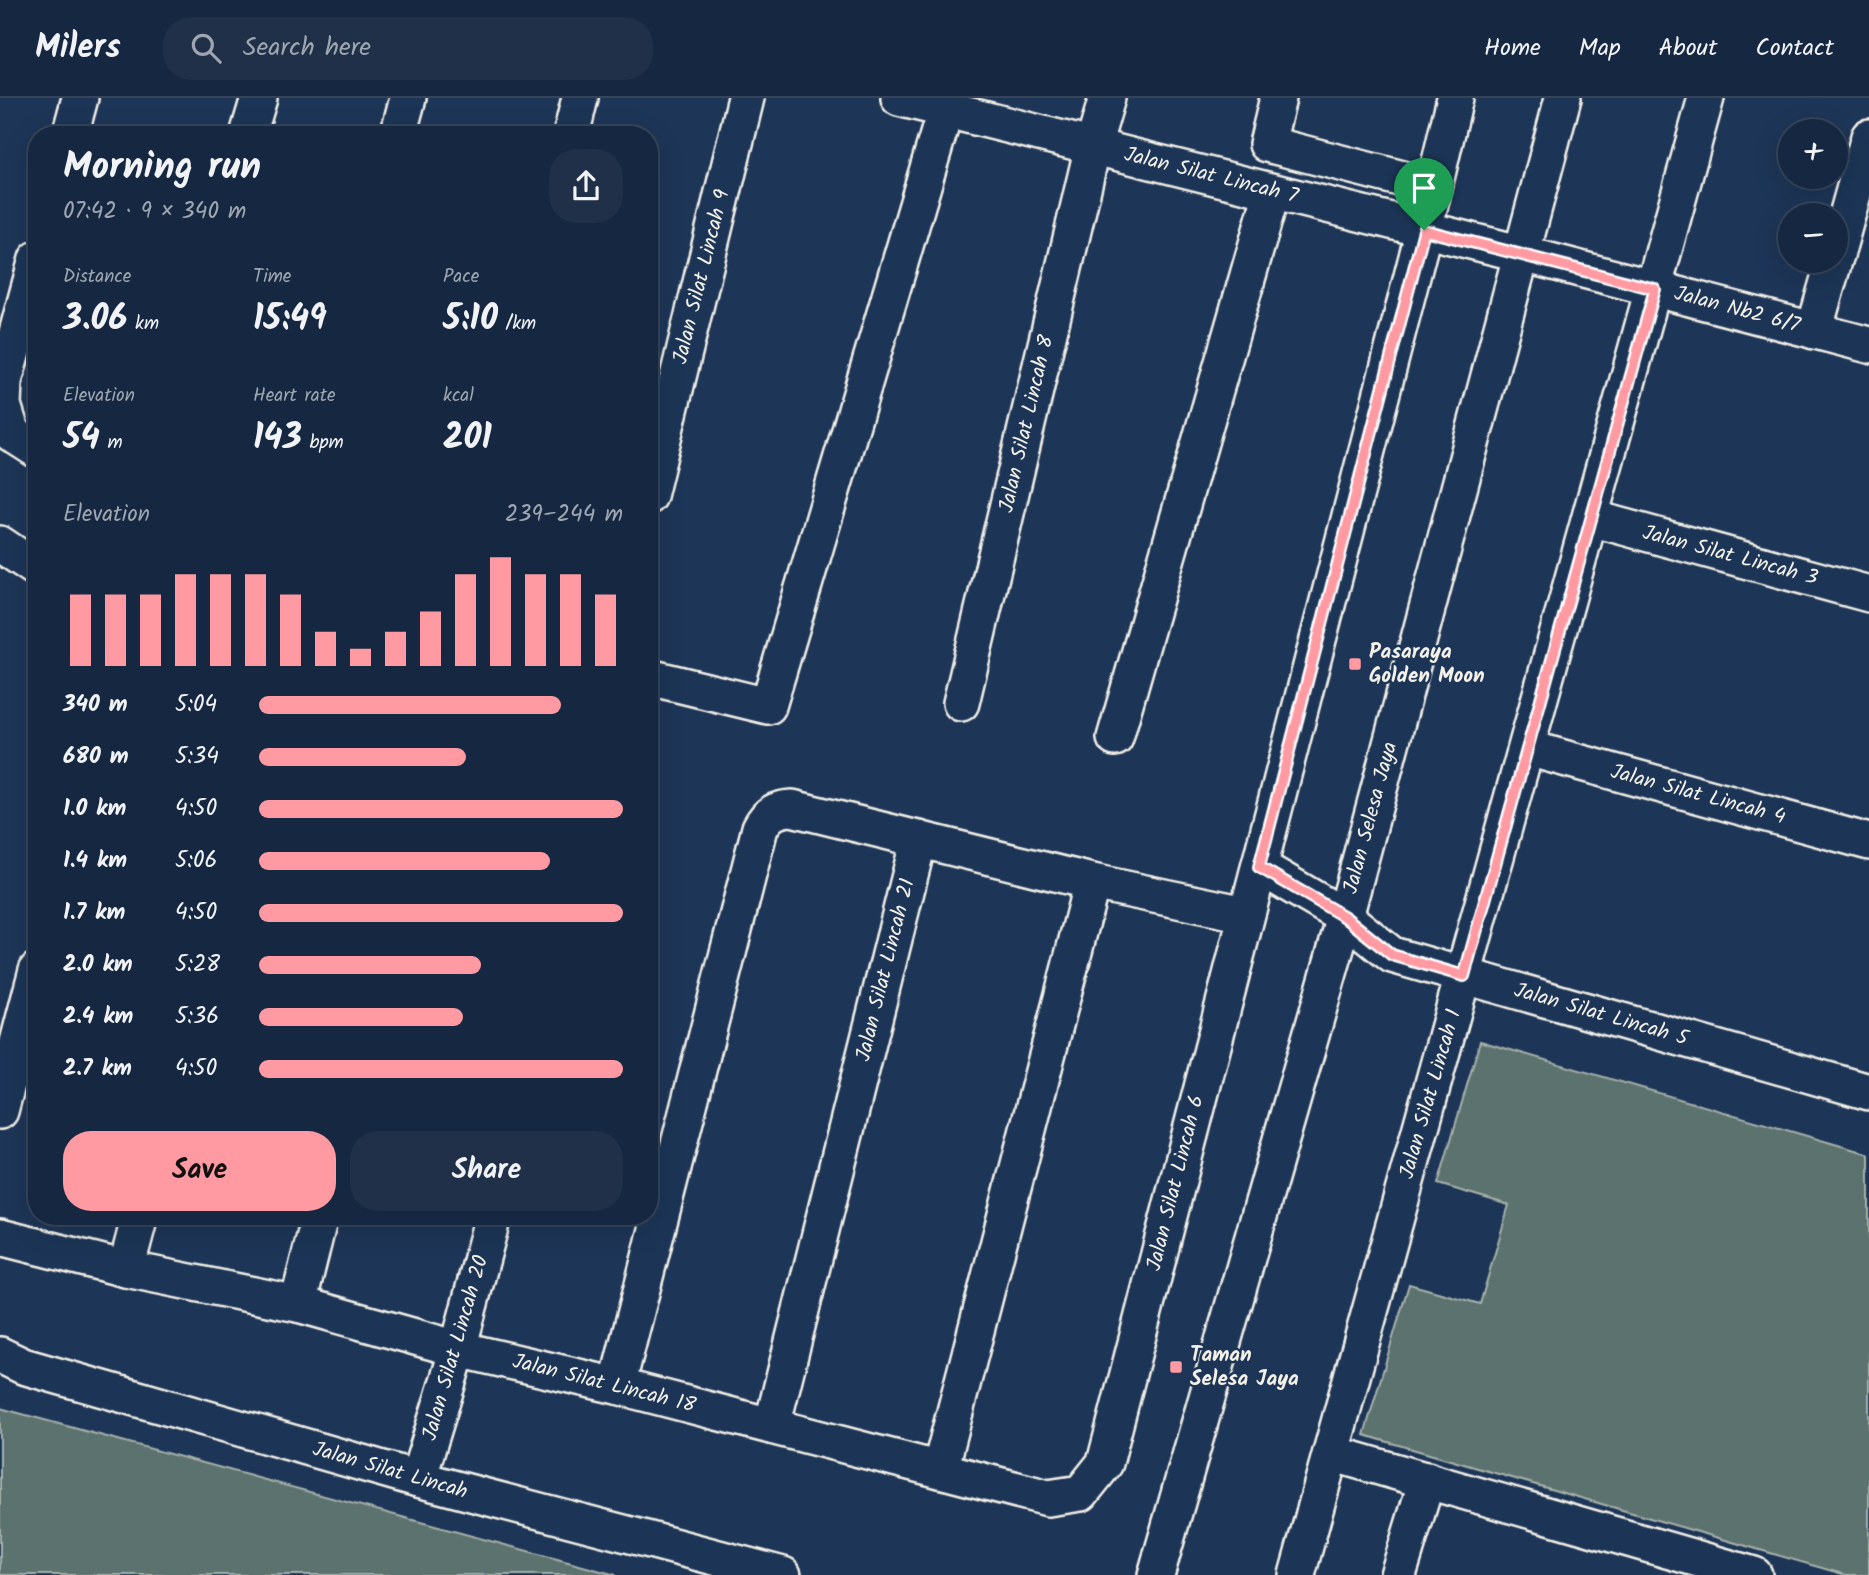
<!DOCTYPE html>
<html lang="en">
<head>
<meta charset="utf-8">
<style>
	:root { --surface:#162841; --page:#1f3048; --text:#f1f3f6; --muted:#9ea6b1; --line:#35445a; --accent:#ff9aa2 }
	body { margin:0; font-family:Kalam,sans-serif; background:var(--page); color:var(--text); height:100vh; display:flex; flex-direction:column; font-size:26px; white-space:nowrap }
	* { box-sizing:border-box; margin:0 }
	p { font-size:23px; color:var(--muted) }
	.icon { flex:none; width:38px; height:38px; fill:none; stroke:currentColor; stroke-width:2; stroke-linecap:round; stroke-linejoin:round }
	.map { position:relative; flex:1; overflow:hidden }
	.side { position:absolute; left:28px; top:28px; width:630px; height:1099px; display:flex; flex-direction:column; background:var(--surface); border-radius:28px; box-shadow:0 7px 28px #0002,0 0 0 2px var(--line) }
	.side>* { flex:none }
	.buttons { position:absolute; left:1778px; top:21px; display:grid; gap:14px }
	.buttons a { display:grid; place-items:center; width:70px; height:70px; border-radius:50%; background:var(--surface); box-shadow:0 7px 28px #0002,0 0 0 2px var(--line); font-size:35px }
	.pin { position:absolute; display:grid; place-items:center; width:60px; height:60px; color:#fff; margin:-72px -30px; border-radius:50% 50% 50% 0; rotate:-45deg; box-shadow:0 0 7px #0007 }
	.pin .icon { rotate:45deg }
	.round { display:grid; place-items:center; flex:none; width:74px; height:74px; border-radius:28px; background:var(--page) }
	.headline { display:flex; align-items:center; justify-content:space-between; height:119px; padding:0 35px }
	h1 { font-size:38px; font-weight:700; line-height:52px }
	.metrics { display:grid; grid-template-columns:repeat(3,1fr); gap:10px; height:119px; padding:7px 35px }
	.metrics div { display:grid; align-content:center }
	.metrics b { font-size:35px; font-weight:700 }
	.metrics small { font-size:19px; font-weight:400 }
	.metrics p { font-size:19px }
	.chart { height:196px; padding:14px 35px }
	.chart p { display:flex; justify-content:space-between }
	.chart svg { width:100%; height:126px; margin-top:7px; stroke:var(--accent); stroke-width:6 }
	.cta { display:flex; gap:14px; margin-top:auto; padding:14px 35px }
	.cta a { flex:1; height:80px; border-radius:28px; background:var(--accent); color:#111; font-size:28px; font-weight:700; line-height:80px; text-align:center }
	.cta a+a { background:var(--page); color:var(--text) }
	ul { padding:0 35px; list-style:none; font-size:23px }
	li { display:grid; grid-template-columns:112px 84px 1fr; align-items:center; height:52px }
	li i { height:18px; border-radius:9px; background:var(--accent) }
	header { display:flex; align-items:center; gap:42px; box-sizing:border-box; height:98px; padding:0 35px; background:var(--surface); border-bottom:2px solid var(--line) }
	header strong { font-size:33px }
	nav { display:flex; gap:38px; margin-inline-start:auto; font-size:24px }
	.search { width:490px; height:63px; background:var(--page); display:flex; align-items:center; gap:18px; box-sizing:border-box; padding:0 24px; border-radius:28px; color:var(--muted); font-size:26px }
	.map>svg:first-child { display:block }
	.green { fill:#5b726e; stroke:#a8b2ab; stroke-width:2 }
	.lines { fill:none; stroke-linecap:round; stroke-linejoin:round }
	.minor-casing { stroke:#f4f1e8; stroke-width:40 }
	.minor { stroke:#1d3557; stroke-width:35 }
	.route-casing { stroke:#fff; stroke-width:14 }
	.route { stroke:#ff9aa2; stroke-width:9 }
	.poi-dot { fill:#ff9aa2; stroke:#1d3557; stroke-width:2.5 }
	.labels { text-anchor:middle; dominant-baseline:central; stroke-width:5; stroke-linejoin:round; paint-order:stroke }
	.street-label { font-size:21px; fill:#f4f1e8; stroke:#1d3557 }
	.poi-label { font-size:21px; font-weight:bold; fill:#f4f1e8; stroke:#1d3557; text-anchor:start }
</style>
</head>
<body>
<header>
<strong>Milers</strong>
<div class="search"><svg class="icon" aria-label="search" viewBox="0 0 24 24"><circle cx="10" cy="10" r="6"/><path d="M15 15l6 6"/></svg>Search here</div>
<nav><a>Home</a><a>Map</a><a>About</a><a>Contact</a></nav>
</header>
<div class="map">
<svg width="1869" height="1477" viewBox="0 0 1869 1477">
	<rect width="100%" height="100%" fill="#1d3557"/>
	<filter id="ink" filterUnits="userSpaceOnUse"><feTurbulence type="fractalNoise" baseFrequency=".0143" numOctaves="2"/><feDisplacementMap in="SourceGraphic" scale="14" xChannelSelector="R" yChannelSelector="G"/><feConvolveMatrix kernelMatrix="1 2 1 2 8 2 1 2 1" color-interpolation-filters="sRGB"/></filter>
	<g filter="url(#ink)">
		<!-- green -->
		<g class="green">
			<polygon points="1480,943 1869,1056 1869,1477 1846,1477 1364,1337 1409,1186 1480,1206 1509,1107 1438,1086"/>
			<polygon points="0,1310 616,1477 0,1477"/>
		</g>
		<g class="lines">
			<!-- minor casing -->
			<g class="minor-casing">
				<g id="minor">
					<polyline points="899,0 1523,156 1869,247"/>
					<polyline points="1278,0 1267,46 1434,89"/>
					<polyline points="70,37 80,0"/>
					<polyline points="248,37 259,0"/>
					<polyline points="398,37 408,0"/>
					<polyline points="571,37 580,0"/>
					<polyline points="1836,157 1869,39"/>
					<polyline points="37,161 4,283 3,307 12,336 37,352"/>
					<polyline points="1814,233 1834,163"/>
					<polyline points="649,398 746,0"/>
					<polyline points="1591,420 1869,496"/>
					<polyline points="0,446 37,471"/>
					<polyline points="649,579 768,608 949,0"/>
					<polyline points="961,605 1093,48 1107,0"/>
					<polyline points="1115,640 1272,94"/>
					<polyline points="1527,650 1869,744"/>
					<polyline points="1260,769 1345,819 1392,857 1869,994"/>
					<polyline points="0,1013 37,872"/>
					<polyline points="0,1139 126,1171 298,1206 458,1251 617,1288 1048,1400 1081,1395 1105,1365 1424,132 1455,0"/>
					<polyline points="126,1171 140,1118"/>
					<polyline points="298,1206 320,1118"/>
					<polyline points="0,1257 23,1268 418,1381 783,1477"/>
					<path d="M617,1288L760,730C768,715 776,711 792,710L1092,784L1245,816"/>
					<polyline points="772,1328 919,741"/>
					<polyline points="1331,1355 1754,1477"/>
					<polyline points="940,1372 1092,784"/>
					<polyline points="418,1381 458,1251 493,1118"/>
					<polyline points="1156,1477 1345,819 1563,0"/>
					<polyline points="1297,1477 1706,0"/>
					<polyline points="1398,1477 1427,1382"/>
				</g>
			</g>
			<!-- minor -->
			<use href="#minor" class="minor"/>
		</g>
	</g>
	<g class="lines" filter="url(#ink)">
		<!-- route casing -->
		<g class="route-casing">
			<polygon id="route" points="1424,132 1655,191 1464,878 1392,857 1345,819 1259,769"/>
		</g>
		<!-- route -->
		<use href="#route" class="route"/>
	</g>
	<!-- markers -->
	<g class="poi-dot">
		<rect x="1348" y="559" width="14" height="14" rx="3.5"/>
		<rect x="1169" y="1262" width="14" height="14" rx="3.5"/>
	</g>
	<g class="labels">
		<!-- street labels -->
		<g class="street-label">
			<text transform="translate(1211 78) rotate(14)">Jalan Silat Lincah 7</text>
			<text transform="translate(702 179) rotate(-76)">Jalan Silat Lincah 9</text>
			<text transform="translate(1737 212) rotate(15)">Jalan Nb2 6/7</text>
			<text transform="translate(1027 326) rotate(-77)">Jalan Silat Lincah 8</text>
			<text transform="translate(1730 458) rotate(15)">Jalan Silat Lincah 3</text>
			<text transform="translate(1698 697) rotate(15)">Jalan Silat Lincah 4</text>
			<text transform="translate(1371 720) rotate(-75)">Jalan Selesa Jaya</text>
			<text transform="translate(886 872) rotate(-76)">Jalan Silat Lincah 21</text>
			<text transform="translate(1601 917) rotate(16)">Jalan Silat Lincah 5</text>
			<text transform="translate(1431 996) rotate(-74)">Jalan Silat Lincah 1</text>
			<text transform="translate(1176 1085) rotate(-76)">Jalan Silat Lincah 6</text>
			<text transform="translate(456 1250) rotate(-74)">Jalan Silat Lincah 20</text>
			<text transform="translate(604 1286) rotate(14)">Jalan Silat Lincah 18</text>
			<text transform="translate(390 1373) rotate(16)">Jalan Silat Lincah</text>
		</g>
		<!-- poi labels -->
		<g class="poi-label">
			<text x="1369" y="554">Pasaraya<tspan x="1369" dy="24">Golden Moon</tspan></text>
			<text x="1190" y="1257">Taman<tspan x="1190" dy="24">Selesa Jaya</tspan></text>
		</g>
	</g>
</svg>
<div class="buttons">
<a>+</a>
<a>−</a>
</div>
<div class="pin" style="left:1424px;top:132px;background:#1e9e55"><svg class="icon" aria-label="arrive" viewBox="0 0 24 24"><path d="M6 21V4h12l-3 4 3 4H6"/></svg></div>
<section class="side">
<div class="headline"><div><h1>Morning run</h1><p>07:42 · 9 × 340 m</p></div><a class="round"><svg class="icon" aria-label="share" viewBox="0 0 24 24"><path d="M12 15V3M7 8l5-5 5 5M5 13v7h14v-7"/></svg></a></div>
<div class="metrics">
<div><p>Distance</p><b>3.06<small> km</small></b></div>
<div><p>Time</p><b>15:49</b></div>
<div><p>Pace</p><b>5:10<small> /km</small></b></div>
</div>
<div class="metrics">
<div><p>Elevation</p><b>54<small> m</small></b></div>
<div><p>Heart rate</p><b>143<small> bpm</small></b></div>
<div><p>kcal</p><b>201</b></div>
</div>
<div class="chart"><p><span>Elevation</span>239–244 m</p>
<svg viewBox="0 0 160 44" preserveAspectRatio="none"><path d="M5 44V19M15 44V19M25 44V19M35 44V12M45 44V12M55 44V12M65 44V19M75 44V32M85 44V38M95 44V32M105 44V25M115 44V12M125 44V6M135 44V12M145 44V12M155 44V19"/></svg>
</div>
<ul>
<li><b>340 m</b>5:04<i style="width:83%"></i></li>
<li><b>680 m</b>5:34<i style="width:57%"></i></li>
<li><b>1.0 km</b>4:50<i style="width:100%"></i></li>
<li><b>1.4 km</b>5:06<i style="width:80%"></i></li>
<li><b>1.7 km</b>4:50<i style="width:100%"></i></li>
<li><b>2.0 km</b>5:28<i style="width:61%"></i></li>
<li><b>2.4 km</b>5:36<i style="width:56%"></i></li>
<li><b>2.7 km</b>4:50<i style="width:100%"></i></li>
</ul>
<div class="cta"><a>Save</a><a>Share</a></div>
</section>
</div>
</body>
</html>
